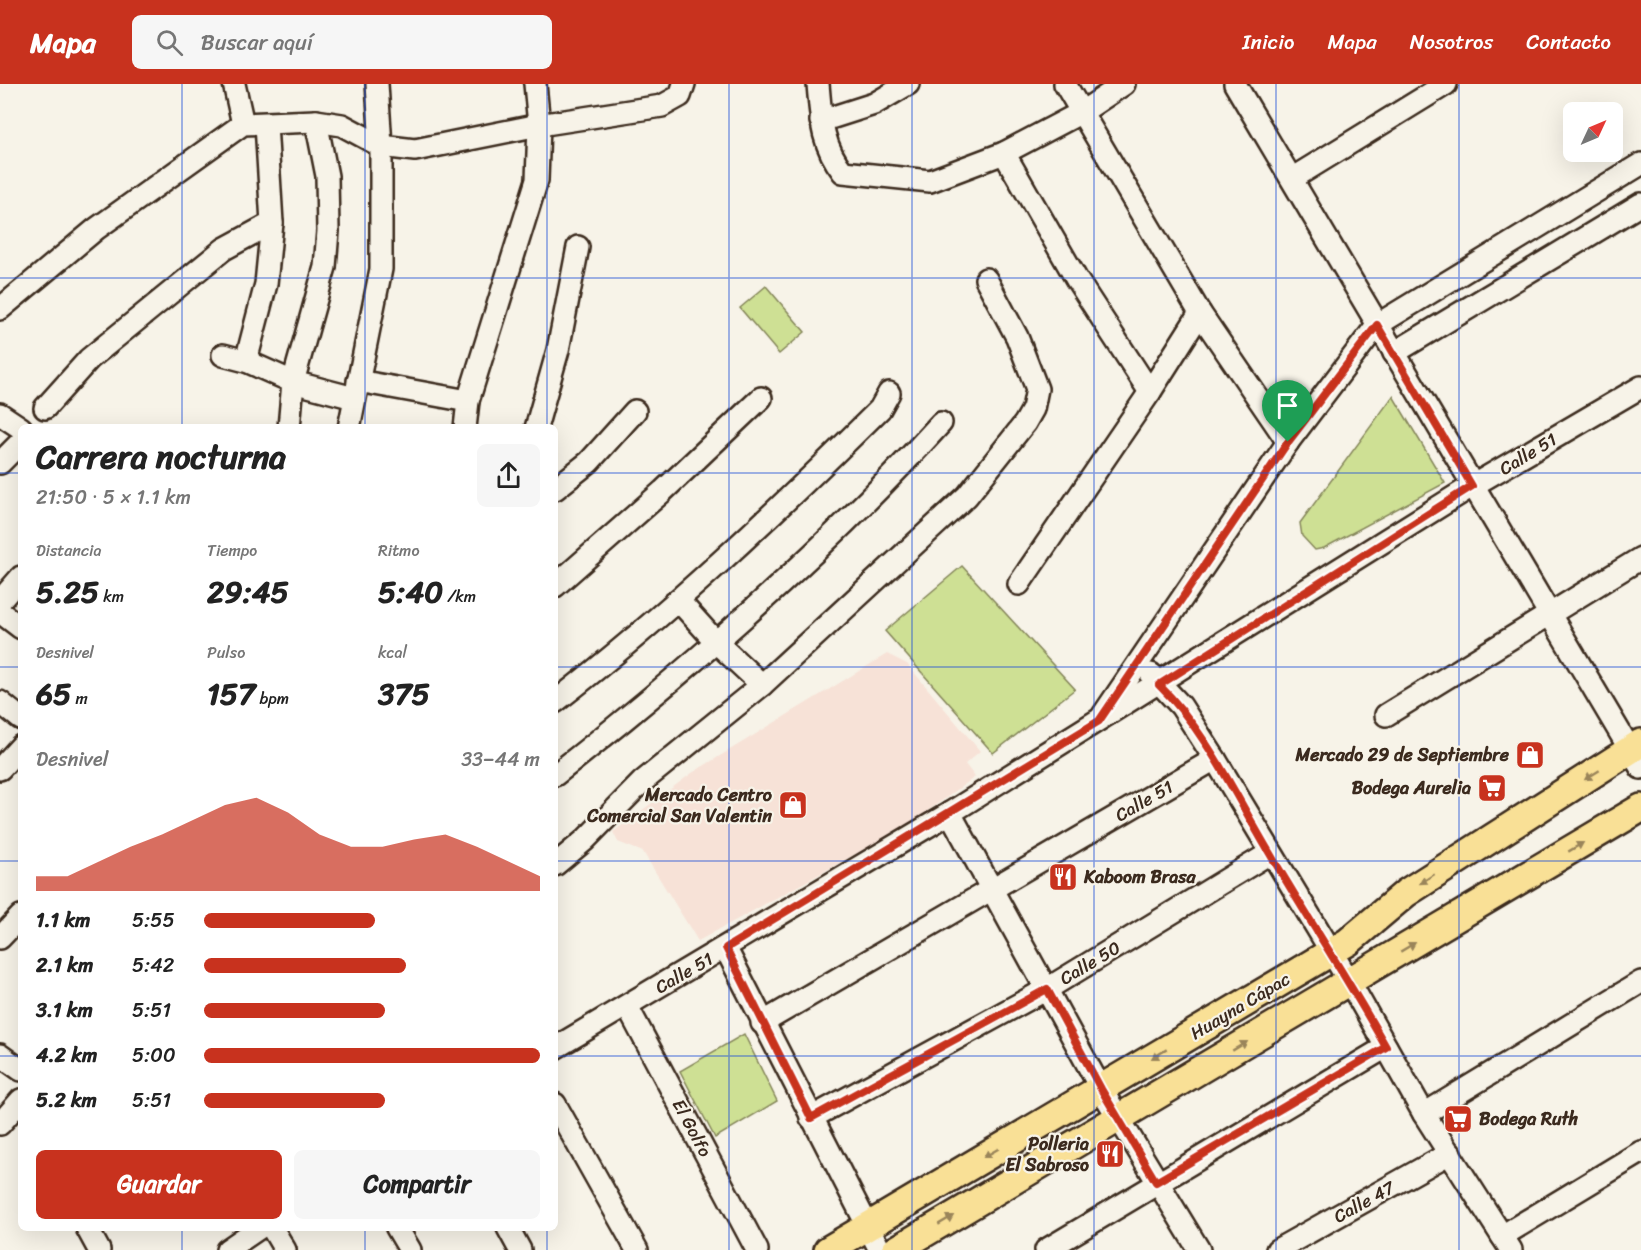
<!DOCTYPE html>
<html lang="es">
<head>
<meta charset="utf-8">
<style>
	:root { --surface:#fff; --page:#f6f6f6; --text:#222; --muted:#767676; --accent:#c8321e }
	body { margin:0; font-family:Sriracha,sans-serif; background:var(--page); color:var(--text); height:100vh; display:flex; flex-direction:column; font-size:22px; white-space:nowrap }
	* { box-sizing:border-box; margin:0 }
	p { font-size:20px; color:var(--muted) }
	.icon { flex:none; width:33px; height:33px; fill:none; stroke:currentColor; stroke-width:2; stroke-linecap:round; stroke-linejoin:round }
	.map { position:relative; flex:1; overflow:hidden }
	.panel { position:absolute; left:18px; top:340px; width:540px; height:807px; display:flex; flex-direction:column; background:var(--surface); border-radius:9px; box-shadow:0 6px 24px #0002 }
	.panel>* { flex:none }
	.needle { width:39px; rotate:46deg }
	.controls { position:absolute; left:1563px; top:18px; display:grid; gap:12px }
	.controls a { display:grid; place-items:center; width:60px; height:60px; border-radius:9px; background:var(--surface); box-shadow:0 6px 24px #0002; font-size:30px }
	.pin { position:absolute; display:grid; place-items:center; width:51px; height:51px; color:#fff; margin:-62px -26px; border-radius:50% 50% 50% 0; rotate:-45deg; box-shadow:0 0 6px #0007 }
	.pin .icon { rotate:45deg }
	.round { display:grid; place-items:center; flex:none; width:63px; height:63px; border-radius:9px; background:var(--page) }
	.headline { display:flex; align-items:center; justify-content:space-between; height:102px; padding:0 18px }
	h1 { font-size:33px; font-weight:700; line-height:45px }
	.metrics { display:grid; grid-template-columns:repeat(3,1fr); gap:9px; height:102px; padding:6px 18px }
	.metrics div { display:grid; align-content:center }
	.metrics b { font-size:30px; font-weight:700 }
	.metrics small { font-size:16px; font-weight:400 }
	.metrics p { font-size:16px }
	.chart { height:168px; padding:12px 18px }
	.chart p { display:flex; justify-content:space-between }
	.chart svg { width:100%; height:108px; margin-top:6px; fill:var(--accent); opacity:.7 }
	.button { display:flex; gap:12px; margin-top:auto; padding:12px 18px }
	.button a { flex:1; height:69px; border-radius:9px; background:var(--accent); color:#fff; font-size:24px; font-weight:700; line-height:69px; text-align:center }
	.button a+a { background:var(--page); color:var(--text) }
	ul { padding:0 18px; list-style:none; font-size:20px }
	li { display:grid; grid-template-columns:96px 72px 1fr; align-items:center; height:45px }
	li i { height:15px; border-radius:8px; background:var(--accent) }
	header { display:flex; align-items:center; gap:36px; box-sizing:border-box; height:84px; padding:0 30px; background:var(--accent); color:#fff }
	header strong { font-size:28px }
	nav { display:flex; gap:33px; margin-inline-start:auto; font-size:21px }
	.search { width:420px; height:54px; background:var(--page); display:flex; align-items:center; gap:15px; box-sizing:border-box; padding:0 21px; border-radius:9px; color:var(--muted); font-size:22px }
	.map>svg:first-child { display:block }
	.built { fill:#f7e2d7 }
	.green { fill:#cee094; stroke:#848559; stroke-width:1.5 }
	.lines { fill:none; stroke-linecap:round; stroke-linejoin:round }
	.minor-casing { stroke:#3b2a1e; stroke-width:26 }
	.major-casing { stroke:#3b2a1e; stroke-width:32 }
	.minor { stroke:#f7f3e8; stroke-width:21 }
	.major { stroke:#f9e096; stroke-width:27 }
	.oneway { fill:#9a855a }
	.route-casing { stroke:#fff; stroke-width:12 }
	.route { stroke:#c8321e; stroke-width:8 }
	.grid { fill:none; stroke:#1d4ed8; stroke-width:1.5; stroke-opacity:0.55 }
	.labels { text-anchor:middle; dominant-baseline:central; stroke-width:4.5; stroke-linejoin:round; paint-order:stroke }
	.street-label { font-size:18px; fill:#3b2a1e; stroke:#f7f3e8 }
	.poi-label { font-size:18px; font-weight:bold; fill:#3b2a1e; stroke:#f7f3e8; text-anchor:end }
</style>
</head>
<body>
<header>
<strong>Mapa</strong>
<div class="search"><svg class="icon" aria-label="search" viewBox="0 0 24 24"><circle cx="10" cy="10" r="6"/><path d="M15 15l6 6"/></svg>Buscar aquí</div>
<nav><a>Inicio</a><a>Mapa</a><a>Nosotros</a><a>Contacto</a></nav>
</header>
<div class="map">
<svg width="1641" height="1166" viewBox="0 0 1641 1166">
	<rect width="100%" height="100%" fill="#f7f3e8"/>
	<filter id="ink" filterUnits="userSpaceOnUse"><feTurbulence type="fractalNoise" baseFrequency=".0167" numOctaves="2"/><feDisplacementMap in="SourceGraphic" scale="12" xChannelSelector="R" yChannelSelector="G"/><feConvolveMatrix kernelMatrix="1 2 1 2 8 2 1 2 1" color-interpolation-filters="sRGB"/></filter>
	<g filter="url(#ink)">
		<!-- built -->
		<polygon class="built" points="887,570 907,580 980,667 965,680 975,693 873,766 856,770 698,857 643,768 618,758 613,748 692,689"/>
		<!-- green -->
		<g class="green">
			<polygon points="766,202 805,248 779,270 740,224"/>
			<polygon points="1393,312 1445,399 1324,464 1315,466 1302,452 1300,439"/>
			<polygon points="962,482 1075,605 993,669 885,547"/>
			<polygon points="744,950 777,1017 715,1054 680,987"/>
		</g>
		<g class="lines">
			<!-- minor casing -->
			<g class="minor-casing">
				<g id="minor">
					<polyline points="234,0 243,40"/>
					<path d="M818,0C821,33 821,60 843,88L930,97L1004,69L1082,28L1124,0"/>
					<polyline points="1065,0 1200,229 1288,358"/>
					<polyline points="1235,0 1641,684"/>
					<polyline points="821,37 874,20 908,0"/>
					<polyline points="1004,69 1077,196 1150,308"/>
					<polyline points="1293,94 1446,0"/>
					<polyline points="0,225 96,145 243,40 316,37 342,41 381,62 415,66 539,41 662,22 680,12 684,0"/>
					<polyline points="1394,269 1641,120"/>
					<polyline points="223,271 246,277 293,298 354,314"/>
					<polyline points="246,277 266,200 272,139 266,40"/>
					<polyline points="358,297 468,317"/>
					<polyline points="45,324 89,275 224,165 272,139"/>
					<polyline points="0,330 21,344"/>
					<polyline points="289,344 293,298 325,183 328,147 327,92 316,37"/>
					<polyline points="349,344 381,185 381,62 377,0"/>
					<polyline points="465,344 468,317 537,96 539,41 535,0"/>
					<polyline points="536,344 558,266 578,163"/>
					<polyline points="0,379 21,358"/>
					<polyline points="555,405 589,378 635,327"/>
					<polyline points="1019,500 1150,308 1200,229"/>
					<polyline points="555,502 663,407 761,314"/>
					<polyline points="678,516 717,559 762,601"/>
					<polyline points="0,517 21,493"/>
					<polyline points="0,528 21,544"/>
					<polyline points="1151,590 1181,622 1215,675 1349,897 1424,1030 1511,1166"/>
					<polyline points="0,618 21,635"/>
					<path d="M555,618C671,528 776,428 880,325L889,309"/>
					<polyline points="1103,631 1288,358 1377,241 1641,80"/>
					<polyline points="1386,631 1641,474"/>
					<polyline points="0,685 21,662"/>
					<path d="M555,691C693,583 823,469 941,339"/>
					<polyline points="950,729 1101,1005 1199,1166"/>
					<polyline points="555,781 585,756 642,698 762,601 967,412 1025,339 1033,325 1037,305 1017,253 986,195"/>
					<polyline points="0,854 21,832"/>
					<polyline points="726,865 880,1166"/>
					<polyline points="627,922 757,1166"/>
					<polyline points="762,939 1215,675"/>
					<polyline points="555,964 950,729 1472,402 1641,303"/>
					<polyline points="0,971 21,986"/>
					<polyline points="555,1020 637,1166"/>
					<polyline points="1424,1030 1641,898"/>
					<polyline points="811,1034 1047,905 1270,769"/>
					<polyline points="0,1040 21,1016"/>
					<polyline points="87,1144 99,1166"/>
					<polyline points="272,1144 285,1166"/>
					<polyline points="397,1144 410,1166"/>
					<polyline points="508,1144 520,1166"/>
					<polyline points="1502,1152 1641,1068"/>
					<polyline points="227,1166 259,1144"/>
					<polyline points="1046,1166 1386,963"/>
					<polyline points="1277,1166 1450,1069"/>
				</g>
			</g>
			<!-- major casing -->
			<g class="major-casing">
				<g id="major">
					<polyline points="828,1166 1348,858 1406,809 1641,659"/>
					<polyline points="896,1166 1641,724"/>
				</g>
			</g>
			<!-- minor -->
			<use href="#minor" class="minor"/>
			<!-- major -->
			<use href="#major" class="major"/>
		</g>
		<!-- one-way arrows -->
		<defs><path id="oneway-solid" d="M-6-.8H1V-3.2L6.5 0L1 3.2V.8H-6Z" transform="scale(1.5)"/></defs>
		<g class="oneway">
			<use href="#oneway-solid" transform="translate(1592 691) rotate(148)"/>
			<use href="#oneway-solid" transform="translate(1576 763) rotate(-31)"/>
			<use href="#oneway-solid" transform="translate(1427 795) rotate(147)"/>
			<use href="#oneway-solid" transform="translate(1408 863) rotate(-31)"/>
			<use href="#oneway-solid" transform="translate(1240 962) rotate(-31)"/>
			<use href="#oneway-solid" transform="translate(1159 970) rotate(149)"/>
			<use href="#oneway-solid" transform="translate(991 1069) rotate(150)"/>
			<use href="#oneway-solid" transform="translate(946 1136) rotate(-31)"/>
		</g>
	</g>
	<g class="lines" filter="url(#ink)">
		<!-- route casing -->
		<g class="route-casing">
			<path id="route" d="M1377,241L1472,402L1159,601C1206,647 1235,711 1269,768C1307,833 1349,897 1386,963L1156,1098L1101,1005L1047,905L811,1034L726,864L1099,637L1288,358Z"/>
		</g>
		<!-- route -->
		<use href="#route" class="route"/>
	</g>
	<!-- grid -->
	<path class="grid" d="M182,0V344M365,0V344M547,0V344M729,0V1166M912,0V1166M1094,0V1166M1276,0V1166M1459,0V1166M0,194H1641M0,389H21M555,389H1641M0,583H21M555,583H1641M0,777H21M555,777H1641M0,972H21M555,972H1641M182,1144V1166M365,1144V1166M547,1144V1166"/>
	<!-- icons -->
	<defs>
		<g id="shop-square" transform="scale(1.5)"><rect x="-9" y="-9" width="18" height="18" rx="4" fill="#c8321e" stroke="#f7f3e8"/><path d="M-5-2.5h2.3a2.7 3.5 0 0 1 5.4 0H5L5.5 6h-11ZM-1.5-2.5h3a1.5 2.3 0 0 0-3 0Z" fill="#fff"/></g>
		<g id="supermarket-square" transform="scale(1.5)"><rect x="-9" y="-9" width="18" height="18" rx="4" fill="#c8321e" stroke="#f7f3e8"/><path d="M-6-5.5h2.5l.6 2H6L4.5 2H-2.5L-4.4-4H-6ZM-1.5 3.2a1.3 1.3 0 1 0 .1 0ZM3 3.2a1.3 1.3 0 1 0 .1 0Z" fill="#fff"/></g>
		<g id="restaurant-square" transform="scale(1.5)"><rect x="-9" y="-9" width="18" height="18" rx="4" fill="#c8321e" stroke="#f7f3e8"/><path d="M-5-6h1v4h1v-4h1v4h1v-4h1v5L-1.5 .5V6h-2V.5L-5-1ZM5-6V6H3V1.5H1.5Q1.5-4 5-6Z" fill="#fff"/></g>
	</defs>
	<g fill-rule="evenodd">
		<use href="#shop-square" x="1530" y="671"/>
		<use href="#supermarket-square" x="1492" y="704"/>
		<use href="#shop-square" x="793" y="721"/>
		<use href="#restaurant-square" x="1063" y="793"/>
		<use href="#supermarket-square" x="1458" y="1035"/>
		<use href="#restaurant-square" x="1110" y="1070"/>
	</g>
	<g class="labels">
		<!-- street labels -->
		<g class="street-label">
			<text transform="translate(1528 370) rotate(-31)">Calle 51</text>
			<text transform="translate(1144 717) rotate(-30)">Calle 51</text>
			<text transform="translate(1090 879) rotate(-31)">Calle 50</text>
			<text transform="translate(684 889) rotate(-30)">Calle 51</text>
			<text transform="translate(1240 922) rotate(-31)">Huayna Cápac</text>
			<text transform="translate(692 1044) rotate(62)">El Golfo</text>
			<text transform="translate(1364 1118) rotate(-29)">Calle 47</text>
		</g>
		<!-- poi labels -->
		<g class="poi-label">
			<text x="1509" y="671">Mercado 29 de Septiembre</text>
			<text x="1471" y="704">Bodega Aurelia</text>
			<text x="772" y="711">Mercado Centro<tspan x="772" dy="21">Comercial San Valentin</tspan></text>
			<text x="1084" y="793" text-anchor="start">Kaboom Brasa</text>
			<text x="1479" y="1035" text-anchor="start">Bodega Ruth</text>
			<text x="1089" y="1060">Polleria<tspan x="1089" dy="21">El Sabroso</tspan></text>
		</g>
	</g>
</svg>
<div class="controls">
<a><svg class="needle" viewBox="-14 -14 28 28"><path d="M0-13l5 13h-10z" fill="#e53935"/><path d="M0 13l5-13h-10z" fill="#767676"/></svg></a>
</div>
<div class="pin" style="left:1288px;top:358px;background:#1e9e55"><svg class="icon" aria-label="arrive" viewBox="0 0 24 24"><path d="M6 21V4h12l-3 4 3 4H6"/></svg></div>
<section class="panel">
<div class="headline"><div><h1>Carrera nocturna</h1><p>21:50 · 5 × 1.1 km</p></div><a class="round"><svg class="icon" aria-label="share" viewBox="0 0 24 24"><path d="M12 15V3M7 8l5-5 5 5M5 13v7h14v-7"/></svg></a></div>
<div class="metrics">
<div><p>Distancia</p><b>5.25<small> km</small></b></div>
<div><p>Tiempo</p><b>29:45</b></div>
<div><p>Ritmo</p><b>5:40<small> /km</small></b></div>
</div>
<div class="metrics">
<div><p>Desnivel</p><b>65<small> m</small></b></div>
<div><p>Pulso</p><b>157<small> bpm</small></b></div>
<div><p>kcal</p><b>375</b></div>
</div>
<div class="chart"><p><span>Desnivel</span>33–44 m</p>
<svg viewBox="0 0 160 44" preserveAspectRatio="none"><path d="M0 44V38L10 38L20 32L30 26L40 21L50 15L60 9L70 6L80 12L90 21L100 26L110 26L120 23L130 21L140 26L150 32L160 38V44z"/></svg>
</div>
<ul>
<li><b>1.1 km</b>5:55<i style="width:51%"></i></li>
<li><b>2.1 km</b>5:42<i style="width:60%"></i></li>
<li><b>3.1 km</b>5:51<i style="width:54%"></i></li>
<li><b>4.2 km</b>5:00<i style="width:100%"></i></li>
<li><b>5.2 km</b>5:51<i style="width:54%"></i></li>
</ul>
<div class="button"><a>Guardar</a><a>Compartir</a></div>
</section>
</div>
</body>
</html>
